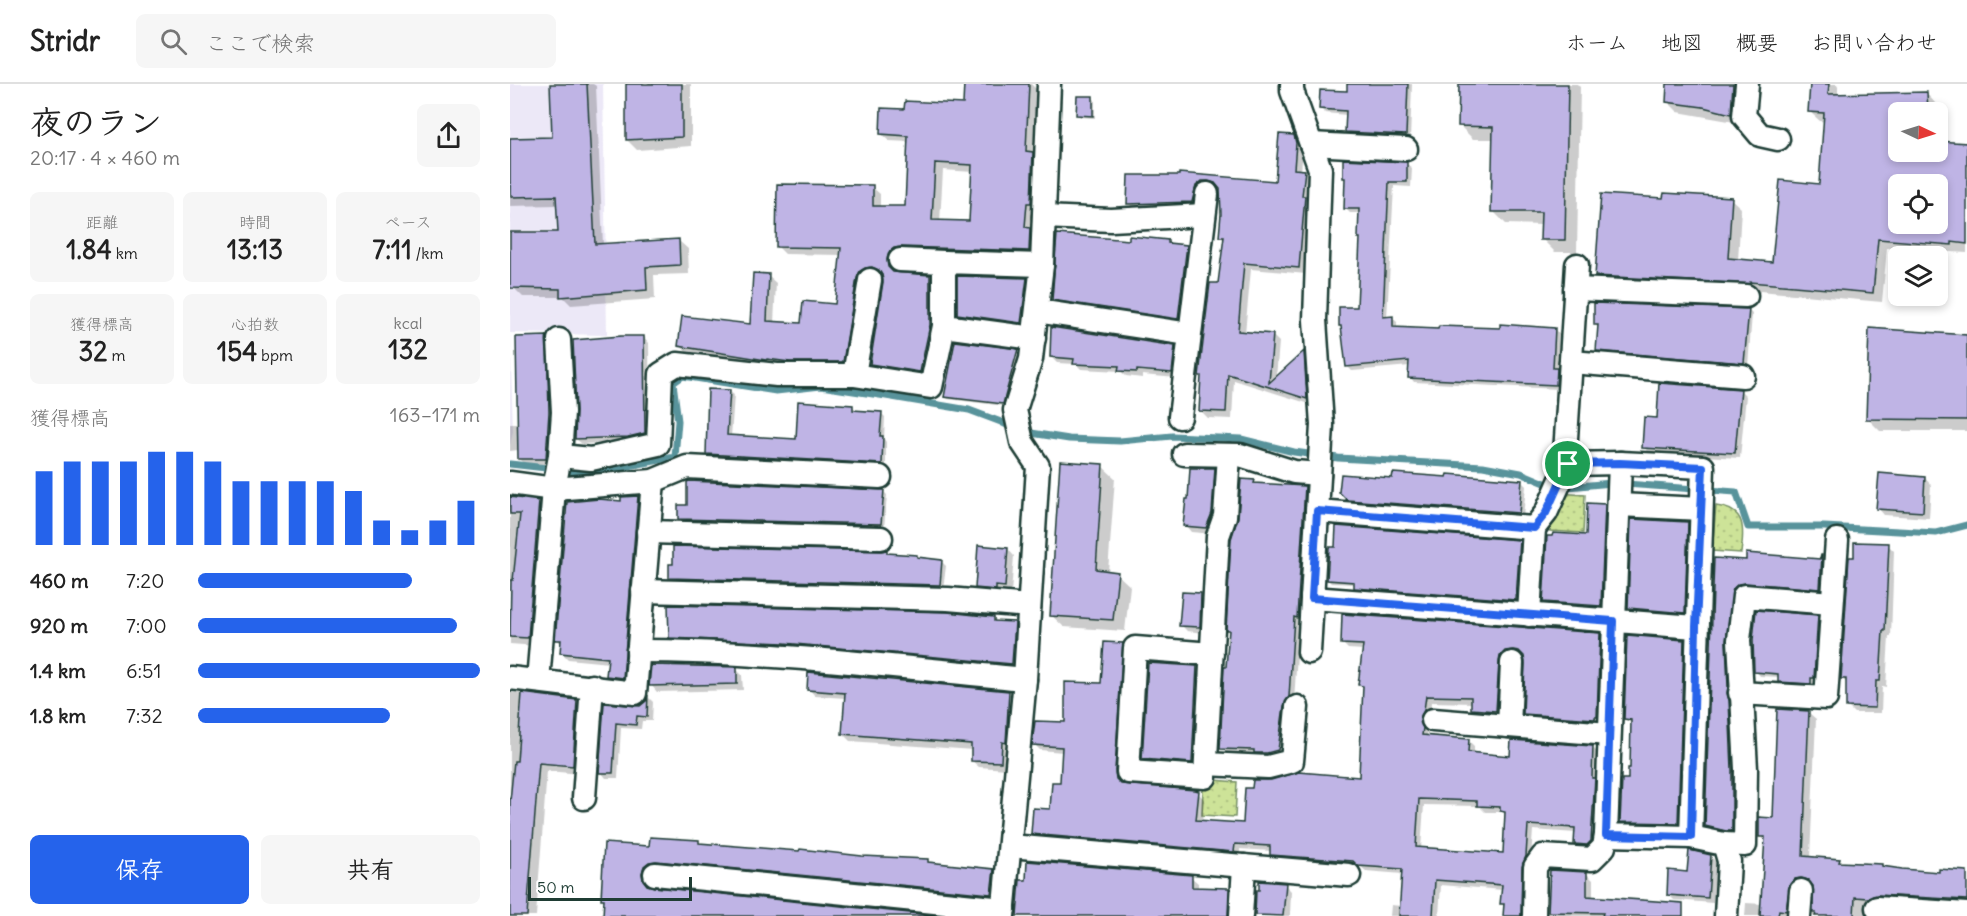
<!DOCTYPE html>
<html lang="ja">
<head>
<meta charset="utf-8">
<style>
	:root { --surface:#fff; --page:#f6f6f6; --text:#222; --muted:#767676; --line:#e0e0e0; --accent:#2563eb }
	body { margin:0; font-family:Delius,"Klee One",sans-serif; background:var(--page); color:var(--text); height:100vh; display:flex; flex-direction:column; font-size:22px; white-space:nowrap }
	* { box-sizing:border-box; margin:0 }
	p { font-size:20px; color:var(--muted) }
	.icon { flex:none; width:33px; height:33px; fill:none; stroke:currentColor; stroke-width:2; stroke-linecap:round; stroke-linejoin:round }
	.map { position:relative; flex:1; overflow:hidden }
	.panel { display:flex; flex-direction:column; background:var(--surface); width:510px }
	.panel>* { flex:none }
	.needle { width:39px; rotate:94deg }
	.buttons { position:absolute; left:1378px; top:18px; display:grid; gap:12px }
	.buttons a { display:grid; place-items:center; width:60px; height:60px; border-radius:9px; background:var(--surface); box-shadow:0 3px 9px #0003; font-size:30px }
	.scale { position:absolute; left:18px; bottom:15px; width:164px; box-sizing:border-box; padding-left:6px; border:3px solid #1f3d34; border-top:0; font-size:16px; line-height:21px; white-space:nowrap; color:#1f3d34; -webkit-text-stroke:4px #fff; paint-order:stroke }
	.pin { position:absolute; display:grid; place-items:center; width:51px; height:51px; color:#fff; margin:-26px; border:3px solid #fff; border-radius:50%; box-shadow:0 2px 6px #0007 }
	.round { display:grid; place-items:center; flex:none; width:63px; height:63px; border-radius:9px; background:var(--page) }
	.summary { display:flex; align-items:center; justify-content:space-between; height:102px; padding:0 30px }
	h1 { font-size:33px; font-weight:800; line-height:45px }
	.stats { display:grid; grid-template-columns:repeat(3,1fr); gap:9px; height:102px; padding:6px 30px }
	.stats div { display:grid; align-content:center; border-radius:9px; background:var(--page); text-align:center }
	.stats b { font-size:26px; font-weight:800 }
	.stats small { font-size:16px; font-weight:400 }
	.stats p { font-size:16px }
	.chart { height:168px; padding:12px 30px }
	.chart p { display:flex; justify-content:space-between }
	.chart svg { width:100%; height:108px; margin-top:6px; stroke:var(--accent); stroke-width:6 }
	.action { display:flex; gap:12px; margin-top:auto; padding:12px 30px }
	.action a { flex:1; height:69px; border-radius:9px; background:var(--accent); color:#fff; font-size:24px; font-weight:800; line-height:69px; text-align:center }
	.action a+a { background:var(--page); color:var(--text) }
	ul { padding:0 30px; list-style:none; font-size:20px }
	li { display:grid; grid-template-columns:96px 72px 1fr; align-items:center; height:45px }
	li i { height:15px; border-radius:8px; background:var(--accent) }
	header { display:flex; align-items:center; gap:36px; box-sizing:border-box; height:84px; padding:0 30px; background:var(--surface); border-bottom:2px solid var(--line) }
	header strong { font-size:28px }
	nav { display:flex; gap:33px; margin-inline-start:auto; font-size:21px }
	.search { width:420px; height:54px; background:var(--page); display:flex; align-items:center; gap:15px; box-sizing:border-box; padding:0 21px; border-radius:9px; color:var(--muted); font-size:22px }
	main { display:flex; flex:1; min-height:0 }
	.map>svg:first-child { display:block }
	.built { fill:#ece8f7 }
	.green { fill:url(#green-dots); stroke:#769066; stroke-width:1.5 }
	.shadow { fill:#0003; fill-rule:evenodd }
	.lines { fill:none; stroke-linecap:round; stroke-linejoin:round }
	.stream { stroke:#59939b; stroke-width:7 }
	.building { fill:#bfb4e5; stroke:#1f3d34; stroke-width:1.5; fill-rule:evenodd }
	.street-casing { stroke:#1f3d34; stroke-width:27 }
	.street { stroke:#fff; stroke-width:22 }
	.route-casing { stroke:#fff; stroke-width:12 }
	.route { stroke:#2563eb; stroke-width:8 }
</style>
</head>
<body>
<header>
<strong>Stridr</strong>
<div class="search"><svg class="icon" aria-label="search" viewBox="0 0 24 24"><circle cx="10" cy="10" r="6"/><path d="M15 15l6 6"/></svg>ここで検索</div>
<nav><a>ホーム</a><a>地図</a><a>概要</a><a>お問い合わせ</a></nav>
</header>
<main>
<section class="panel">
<div class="summary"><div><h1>夜のラン</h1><p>20:17 · 4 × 460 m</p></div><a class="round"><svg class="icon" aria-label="share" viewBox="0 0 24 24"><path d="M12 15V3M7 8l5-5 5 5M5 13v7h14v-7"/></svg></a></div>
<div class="stats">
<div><p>距離</p><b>1.84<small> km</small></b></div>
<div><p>時間</p><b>13:13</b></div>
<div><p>ペース</p><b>7:11<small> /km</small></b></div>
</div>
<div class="stats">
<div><p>獲得標高</p><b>32<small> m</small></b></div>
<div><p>心拍数</p><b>154<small> bpm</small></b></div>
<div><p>kcal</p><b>132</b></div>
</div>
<div class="chart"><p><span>獲得標高</span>163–171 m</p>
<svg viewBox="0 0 160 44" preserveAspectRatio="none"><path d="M5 44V14M15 44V10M25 44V10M35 44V10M45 44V6M55 44V6M65 44V10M75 44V18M85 44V18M95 44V18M105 44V18M115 44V22M125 44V34M135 44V38M145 44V34M155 44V26"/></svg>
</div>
<ul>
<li><b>460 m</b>7:20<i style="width:76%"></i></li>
<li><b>920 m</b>7:00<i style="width:92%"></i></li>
<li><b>1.4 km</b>6:51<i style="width:100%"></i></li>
<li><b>1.8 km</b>7:32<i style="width:68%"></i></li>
</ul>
<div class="action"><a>保存</a><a>共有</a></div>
</section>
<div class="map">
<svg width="1457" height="832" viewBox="0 0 1457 832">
	<defs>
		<pattern id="green-dots" width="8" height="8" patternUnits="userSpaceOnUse" patternTransform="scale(1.5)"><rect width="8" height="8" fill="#cde398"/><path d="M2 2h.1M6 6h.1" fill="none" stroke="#b0c484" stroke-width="1.8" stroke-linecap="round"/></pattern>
	</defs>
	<rect width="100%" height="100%" fill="#fff"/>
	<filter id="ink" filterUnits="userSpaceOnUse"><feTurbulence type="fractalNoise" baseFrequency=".0167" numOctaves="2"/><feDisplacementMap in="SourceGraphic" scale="12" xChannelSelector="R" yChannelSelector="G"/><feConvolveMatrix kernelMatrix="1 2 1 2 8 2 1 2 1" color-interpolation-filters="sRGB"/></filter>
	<g filter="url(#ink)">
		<!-- built -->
		<polygon class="built" points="0,0 93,0 97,251 0,249 3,347 0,362"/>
		<!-- green -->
		<g class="green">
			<polygon points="1049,409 1075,411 1073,449 1040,447 1041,430"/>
			<path d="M1206,422C1236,425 1234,444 1231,469L1202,467Z"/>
			<polygon points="704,696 727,698 725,733 692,731 693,705"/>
		</g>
		<!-- shadow -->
		<g class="shadow">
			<polygon points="41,0 83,0 86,2 93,161 169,157 178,165 179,190 144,191 145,215 61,221 53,213 13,213 4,204 0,149 49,150 48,121 0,122 0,56 43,55"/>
			<polygon points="117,0 181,0 181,62 127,66 117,56"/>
			<path d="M455,0H521L526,5L523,70L530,77L526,174L384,185L385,189L420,192L428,200L418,295L369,287L361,279L375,198L373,191L370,190L363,191L340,285L243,279L177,269L170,261L242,242L258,192L266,199L264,239L293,240L326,222L332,171L275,170L268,163L362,103L370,110V124H396L400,58L379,57L371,50L396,27L455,22ZM433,86L463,88L460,138H430Z"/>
			<polygon points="838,0 902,0 900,56 841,52 836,48 837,31 815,29 811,25 838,9"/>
			<polygon points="951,0 1067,0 1070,3 1067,168 1045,168 1032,155 1032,141 996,140 983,127 984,55 963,55 950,42"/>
			<polygon points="1159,0 1236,0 1230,39 1168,28 1158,18"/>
			<path d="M1301,0H1327L1328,2V11L1417,10L1426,20L1427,28H1389V68H1428V58L1456,61L1457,58V169L1377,164L1372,218L1250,207V209L1097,201L1087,192L1155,116L1221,115L1231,124L1228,177L1264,180L1311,101L1315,38L1310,37L1300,28ZM1389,100H1428V140H1389Z"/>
			<polygon points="583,14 585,16 585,34 570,33 568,30"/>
			<polygon points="783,53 790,60 793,67 791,87 794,87 801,94 796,190 741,185 735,249 762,251 769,258 766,294 794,269 800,276 803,321 724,296 722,335 698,334 691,327 715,157 710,152 713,130 711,105 699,104 689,124 625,126 619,120 619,93 766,99"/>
			<polygon points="897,80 902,84 901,103 884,102 877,234 882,233 887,238 887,244 1045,246 1049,250 1047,287 1051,290 1050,305 904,298 900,293 900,282 842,287 837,282 833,244 831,242 849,224 852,156 849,154 850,129 840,129 835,124 836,96 834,94"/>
			<polygon points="621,157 658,158 661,161 677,162 682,168 674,240 550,221 544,215"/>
			<polygon points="516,196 519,198 514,241 452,232 449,230"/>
			<polygon points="1238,226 1242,230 1238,282 1092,270 1088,266 1089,245 1085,240"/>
			<polygon points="1457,252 1457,347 1370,347 1358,335"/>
			<polygon points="36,253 45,262 44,383 17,383 8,374 8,366 0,367 0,340 10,340"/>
			<polygon points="134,253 139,259 140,354 124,358 72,360 66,355"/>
			<polygon points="664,263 670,269 667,294 632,291 632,294 616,292 610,287 571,285 566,280 547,279 541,273"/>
			<polygon points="507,267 510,270 495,322 438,315 436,313"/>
			<polygon points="219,307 224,311 221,353 287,356 342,322 348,327 371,329 375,333 374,355 376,358 376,383 202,374 198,370"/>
			<polygon points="1231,307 1236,312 1230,374 1139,369 1134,363 1148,335"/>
			<polygon points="592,382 605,394 598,488 607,490 620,502 615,547 554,543 541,531"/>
			<polygon points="704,386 710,392 703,450 681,448 675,441"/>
			<polygon points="1415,394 1421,401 1419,434 1374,431 1368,424"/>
			<polygon points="884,395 1011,397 1016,402 1013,433 843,420 831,407"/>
			<polygon points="744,397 748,401 794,404 800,409 792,538 789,538 784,618 773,671 751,674 748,670 717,669 712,664"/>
			<polygon points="373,407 377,411 374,444 173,439 169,435"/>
			<polygon points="128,413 134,419 118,599 104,597 98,591 99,579 58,575 52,569 52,561 47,555 112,418"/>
			<polygon points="0,414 29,418 38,427 26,562 0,560"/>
			<polygon points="1094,421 1099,426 1095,526 1039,522 1035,517 1077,453"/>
			<polygon points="1177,439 1182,444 1179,533 1125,529 1120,524"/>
			<polygon points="1009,458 1012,461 1009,518 848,506 845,500 821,499 818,496"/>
			<polygon points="1378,461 1384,467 1381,553 1379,553 1376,603 1372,602 1371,629 1344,629 1337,622 1337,599 1332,595"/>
			<polygon points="498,465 504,472 501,509 492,508 492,511 473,510 466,503"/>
			<polygon points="376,468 380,471 432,478 436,482 433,505 164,498 160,494"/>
			<polygon points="1238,471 1312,476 1312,473 1317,478 1315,510 1242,504 1224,623 1227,752 1202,747 1196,742 1205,475 1237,478"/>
			<polygon points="691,510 697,517 695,549 677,547 671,541"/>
			<polygon points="1308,533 1312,537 1308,597 1305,597 1305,603 1274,601 1270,597 1270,593 1250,592 1246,587"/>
			<polygon points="484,534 488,538 504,539 508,543 506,584 165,558 161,553"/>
			<path d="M1089,551L1096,557L1092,639L1021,635L1015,629V573L1009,571L992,633L969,631L963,625V619L921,618L920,633L915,641L918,653L958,656L964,662V670L1002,673L1083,664L1089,670L1087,763L1072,765L1065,759L1066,749L1023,746L1017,832H995V823L992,819L993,806L931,801L929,832H880L881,821L891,822L893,790L856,787L851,783L767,776L761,770L762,767L730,765V773L528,756L522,750L541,726L551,700L553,668L530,666L524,660L556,639L593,600L612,560L618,566L610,694L612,701L688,709L694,715L692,738L735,741L851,694L855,605L850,601L854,566L838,565L832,559ZM914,721L969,722L975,728H993L996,732L994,771L911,765Z"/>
			<polygon points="1173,557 1179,562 1173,744 1117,742 1112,737 1122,685 1122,640 1115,635"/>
			<polygon points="687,584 693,590 688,684 640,681 634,675"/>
			<polygon points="226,585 232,591 233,606 147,608 141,601"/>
			<polygon points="299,605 498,608 505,615 497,685 469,683 462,677 463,666 340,657 333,650 336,614 305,612"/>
			<polygon points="0,608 67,617 76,626 71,690 37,687 26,832 0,832"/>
			<polygon points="139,614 143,618 142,637 132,637 131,645 111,644 108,694 96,694 91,688 96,621 130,623 137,618"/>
			<polygon points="1298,628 1306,635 1300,774 1329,776 1332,780 1430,789 1457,788 1457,823 1360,832 1303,832 1306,807 1305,802 1301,800 1293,802 1283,832 1235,832 1236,819 1253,820 1257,759 1250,752 1265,735"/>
			<polygon points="188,758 191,760 418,777 420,780 483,786 490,793 488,816 137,797 139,803 413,832 94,832 95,818 92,814 140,763"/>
			<polygon points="1200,772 1206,778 1203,819 1164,816 1158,810 1178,789"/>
			<polygon points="1041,788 1077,790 1083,796 1083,814 1163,832 1038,832"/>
			<polygon points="681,793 688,799 688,805 718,806 725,812 725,832 507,832 511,797"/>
			<polygon points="775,801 781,807 780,832 745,832 747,807"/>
		</g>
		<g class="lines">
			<!-- stream -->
			<g class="stream">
				<polyline points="515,348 559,355 610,357 662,352 731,355 784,368 828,374 973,382 1011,389 1047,404 1102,399 1226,408 1238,443 1314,443 1426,449 1457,441"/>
				<polyline points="0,380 82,389 165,373 168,337 163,299 173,292 266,307 311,302 376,312 459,326 491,338 505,345"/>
			</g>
		</g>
		<!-- building -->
		<g class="building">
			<polygon points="40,0 77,0 85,160 169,155 170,181 136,183 137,206 50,213 50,205 0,204 0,148 48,148 46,112 1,113 0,97 0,54 42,53"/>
			<polygon points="116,0 172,0 172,53 116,56"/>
			<path d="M454,0H519L516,67L523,68L521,119H517L515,143L520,144L519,167L391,163L384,164L379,168L377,176L378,183L383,188L420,191V241L410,288L360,280L373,198L372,191L369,186L362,183L355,184L350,187L347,194L333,278H280L257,275L256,276L168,262L172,232L240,240L243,189L259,190L257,237L291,239L293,217L325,220L331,164L266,163L267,100L363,101V122H395L398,52L370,50L371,24L394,25L395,17L453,20ZM425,79L462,81L459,137L422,136Z"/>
			<polygon points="837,0 898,0 896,51 835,48 836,27 809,25 810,6 837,7"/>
			<polygon points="949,0 1058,0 1055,156 1030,156 1031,128 981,128 983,43 948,42"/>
			<polygon points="1157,0 1223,0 1221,30 1193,23 1156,18"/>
			<path d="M1300,0H1319L1318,10L1417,8L1418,28H1389V68H1428V57L1457,59V160L1442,158V161L1368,155L1363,209L1240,198V200L1085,192L1091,110L1153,114L1154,109L1222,113L1218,174L1262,178L1270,96L1309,100L1314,29L1298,28ZM1389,100H1428V140H1389Z"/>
			<polygon points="567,12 583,12 583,32 566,31"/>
			<polygon points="769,50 784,51 786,59 784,85 795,86 792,112 795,112 789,184 734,179 728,247 763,250 759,299 794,267 797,315 718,290 716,328 689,327 691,292 689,292 700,199 708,199 714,153 709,153 711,130 710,105 705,99 698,97 692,97 686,102 682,118 617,120 618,91 669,91 669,89 765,97"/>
			<polygon points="833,75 897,78 897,98 879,98 873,233 883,232 883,243 928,245 929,242 990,244 990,240 1045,244 1043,284 1047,284 1046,301 898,294 899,277 836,283 831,242 829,242 829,223 847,223 850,154 848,154 849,125 834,125 835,94 833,94"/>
			<polygon points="547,150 619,156 619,152 639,154 658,156 658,159 677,161 668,235 542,216"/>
			<polygon points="447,192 517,194 511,239 447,230"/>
			<polygon points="1084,219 1239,225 1234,279 1086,267 1088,241 1084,241"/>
			<polygon points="541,243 665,262 662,289 627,286 627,288 608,287 609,282 563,280 564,275 540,273"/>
			<polygon points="1359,244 1457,251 1457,336 1356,335"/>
			<polygon points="37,252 39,328 36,375 8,375 6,253"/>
			<polygon points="111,252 134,252 135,349 118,353 65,355 66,327 63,256"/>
			<polygon points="445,257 508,265 493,320 434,313"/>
			<polygon points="1149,299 1231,305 1225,369 1132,364 1134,333 1147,334"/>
			<polygon points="198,305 220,306 217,351 286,355 288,317 343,321 343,326 372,328 370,352 373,352 372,380 196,370"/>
			<polygon points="550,377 593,380 586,485 608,488 603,536 540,532"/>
			<polygon points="680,384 705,384 702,429 696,444 673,442 676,415 678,415"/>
			<polygon points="883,389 937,393 938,390 1012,396 1009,429 837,416 829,408 831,390 882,394"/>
			<polygon points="1369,389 1415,393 1413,428 1366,425"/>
			<polygon points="731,395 745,396 744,399 795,402 787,534 784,533 779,613 774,622 768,666 757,669 744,669 744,666 710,665 714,583 716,583 719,546 716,546 721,455 728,433"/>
			<polygon points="179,397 374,406 371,440 168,435 168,421 177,421 177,398"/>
			<polygon points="128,412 113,594 96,592 98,574 50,569 51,556 45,556 57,418 89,415 111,417 111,413"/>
			<polygon points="0,413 29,417 18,554 0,553 1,496 3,496 10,430 0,430"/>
			<polygon points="1077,419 1095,420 1091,522 1033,518 1037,452 1042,452 1043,449 1076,451"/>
			<polygon points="1121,435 1178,438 1175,529 1118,524"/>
			<polygon points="826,442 1010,456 1006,516 844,504 844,498 817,496 819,463 825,463"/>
			<polygon points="1344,458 1379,459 1375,547 1373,547 1370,597 1366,597 1365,624 1336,623 1336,595 1331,595 1339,473 1344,473"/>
			<polygon points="468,461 498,464 495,503 486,502 486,506 465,504"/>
			<polygon points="163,462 371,467 377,466 377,469 407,471 407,473 432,476 430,501 159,494 159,480 163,480"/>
			<polygon points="1236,469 1310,475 1311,471 1312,471 1310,505 1235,499 1228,500 1223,505 1216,557 1218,603 1217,609 1219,616 1222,685 1222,747 1216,747 1195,742 1204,474 1236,476"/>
			<polygon points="672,508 691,509 690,543 669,542"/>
			<polygon points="158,521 437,528 484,533 484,537 505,538 502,580 274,559 159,554"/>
			<polygon points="1246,526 1308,531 1304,594 1301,594 1301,600 1268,598 1268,590 1244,588 1243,556"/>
			<path d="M832,530L1090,549L1087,633H1085V635L1013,630L1015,579L1014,572L1009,567L1003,566L995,567L990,572L989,578L986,627L961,625V613L916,612L914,626L910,634L913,644L912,651L959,655L958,668L1000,672L1001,656L1083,662L1082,694H1085L1081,757L1077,761L1064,760L1065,744L1018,741L1016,772L1012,783L1011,832H993L994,820H990L992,801L925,796L923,832H889L892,785L848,782L843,777L760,771V762L725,760L724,768L521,750L523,724L540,725L542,698H550L552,663L522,661L525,637L555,638V598L591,599L594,558L613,559L605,687L606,695L611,700L685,706L689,707L686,736L733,739L735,704H742L743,696H761L789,688L849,693L853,602L848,601L853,561L831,560ZM909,715L967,717V722L990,723V727L995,728L993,769L906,763Z"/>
			<polygon points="1117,551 1174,556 1168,739 1110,738 1112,695 1118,695 1118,684 1120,684 1121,636 1114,635"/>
			<polygon points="638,579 687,582 682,679 632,675"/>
			<polygon points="141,581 227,583 227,600 139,602"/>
			<polygon points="298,588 499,607 496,659 492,658 491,678 461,677 461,660 332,650 335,609 297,606"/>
			<polygon points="12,609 67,616 63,682 29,679 17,832 0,832 0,717 4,677 7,677"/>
			<polygon points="138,611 137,633 127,632 126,641 106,639 103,689 89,689 94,619 130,622 136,617"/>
			<polygon points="1267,625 1299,627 1293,772 1330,775 1329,778 1372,780 1372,782 1392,785 1429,788 1429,785 1457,787 1457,816 1367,811 1358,814 1345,813 1344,832 1305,832 1306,829 1303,829 1303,802 1298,796 1291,794 1285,795 1280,800 1276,827 1269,826 1268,832 1250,832 1255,753 1249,753 1249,733 1263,734"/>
			<polygon points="140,753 189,756 189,759 289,767 290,765 352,772 418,775 418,778 484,785 481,810 146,777 139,778 134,782 132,789 133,796 137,801 144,803 429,832 93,832 94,815 91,815 94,759 139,762"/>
			<polygon points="1179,766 1201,771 1198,814 1157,811 1158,786 1177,788"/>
			<polygon points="517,777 682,791 682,803 719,804 718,832 507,832 510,796 516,796"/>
			<polygon points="1040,786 1077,788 1077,812 1173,819 1173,832 1092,832 1093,829 1038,828"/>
			<polygon points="749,797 776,799 773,832 745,831 746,806 749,806"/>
		</g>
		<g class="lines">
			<!-- street casing -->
			<g class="street-casing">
				<g id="street">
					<polyline points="782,0 782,7 810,85 805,236 812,341 799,568"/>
					<polyline points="1237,0 1234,32 1250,51 1268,55"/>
					<polyline points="801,60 896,65"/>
					<polyline points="534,133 601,136 694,131"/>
					<polyline points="390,176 434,178"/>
					<polyline points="1067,181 1055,370 1058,380 1110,379 1193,383 1181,753"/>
					<polyline points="1065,205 1236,212"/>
					<polyline points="527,227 679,250"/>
					<polyline points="434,242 524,254"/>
					<polyline points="49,256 53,328 50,372"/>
					<polyline points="1061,278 1233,292"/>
					<polyline points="344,291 360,196"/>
					<polyline points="670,333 697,110"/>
					<polyline points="674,370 730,371 784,388 809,390"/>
					<polyline points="1110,379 1096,751 1181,753 1214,760 1235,761 1236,685 1229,556 1234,512 1322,519"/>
					<polyline points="0,399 44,405 143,397 177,383 370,393"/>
					<polyline points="1109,421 1191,425"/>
					<polyline points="807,427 1024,444 1019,531"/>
					<polyline points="1024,444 1036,429 1058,380"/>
					<polyline points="138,448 371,454"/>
					<polyline points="133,507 438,515 519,522"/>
					<polyline points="802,514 1186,543"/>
					<path d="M128,567C257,567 386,583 515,595"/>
					<polyline points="702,570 625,564 618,688 695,693 708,452 715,432 719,371"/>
					<polyline points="0,594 125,609 143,397"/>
					<polyline points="28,597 44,405 50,372 81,375 148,360 151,290 167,280 267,291 344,291 421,303 434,242 434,178 532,181"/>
					<polyline points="1230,609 1316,614 1327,456"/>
					<polyline points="923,636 1099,650"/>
					<polyline points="999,642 1002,579"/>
					<polyline points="696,680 758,683 782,677 787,623"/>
					<polyline points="74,714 82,602"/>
					<polyline points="1214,760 1219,777 1216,832"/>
					<polyline points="500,762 839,791"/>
					<polyline points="145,790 494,825"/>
					<polyline points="1367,824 1457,830"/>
					<polyline points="493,832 515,595 528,382 512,358 505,326 521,275 532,181 539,0"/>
					<polyline points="731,832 734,782"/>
					<polyline points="1024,832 1025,783 1033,772 1082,775 1094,763 1096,751"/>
					<polyline points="1289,832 1291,807"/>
				</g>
			</g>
			<!-- street -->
			<use href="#street" class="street"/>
		</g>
	</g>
	<g class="lines" filter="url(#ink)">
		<!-- route casing -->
		<g class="route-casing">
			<polygon id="route" points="1110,379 1193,383 1186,543 1181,753 1096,751 1103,537 802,514 807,427 1024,444 1036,429 1058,380"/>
		</g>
		<!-- route -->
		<use href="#route" class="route"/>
	</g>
</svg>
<div class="buttons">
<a><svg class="needle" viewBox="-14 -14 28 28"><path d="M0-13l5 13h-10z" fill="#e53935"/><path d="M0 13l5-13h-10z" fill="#767676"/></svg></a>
<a><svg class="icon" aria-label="locate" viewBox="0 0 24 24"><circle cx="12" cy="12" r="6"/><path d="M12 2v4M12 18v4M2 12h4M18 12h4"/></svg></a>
<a><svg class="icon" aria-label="layers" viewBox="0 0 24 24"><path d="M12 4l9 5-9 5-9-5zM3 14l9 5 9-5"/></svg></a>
</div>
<div class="scale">50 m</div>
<div class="pin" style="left:1058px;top:380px;background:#1e9e55"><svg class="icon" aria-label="arrive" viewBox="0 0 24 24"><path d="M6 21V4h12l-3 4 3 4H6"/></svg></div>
</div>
</main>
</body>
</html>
